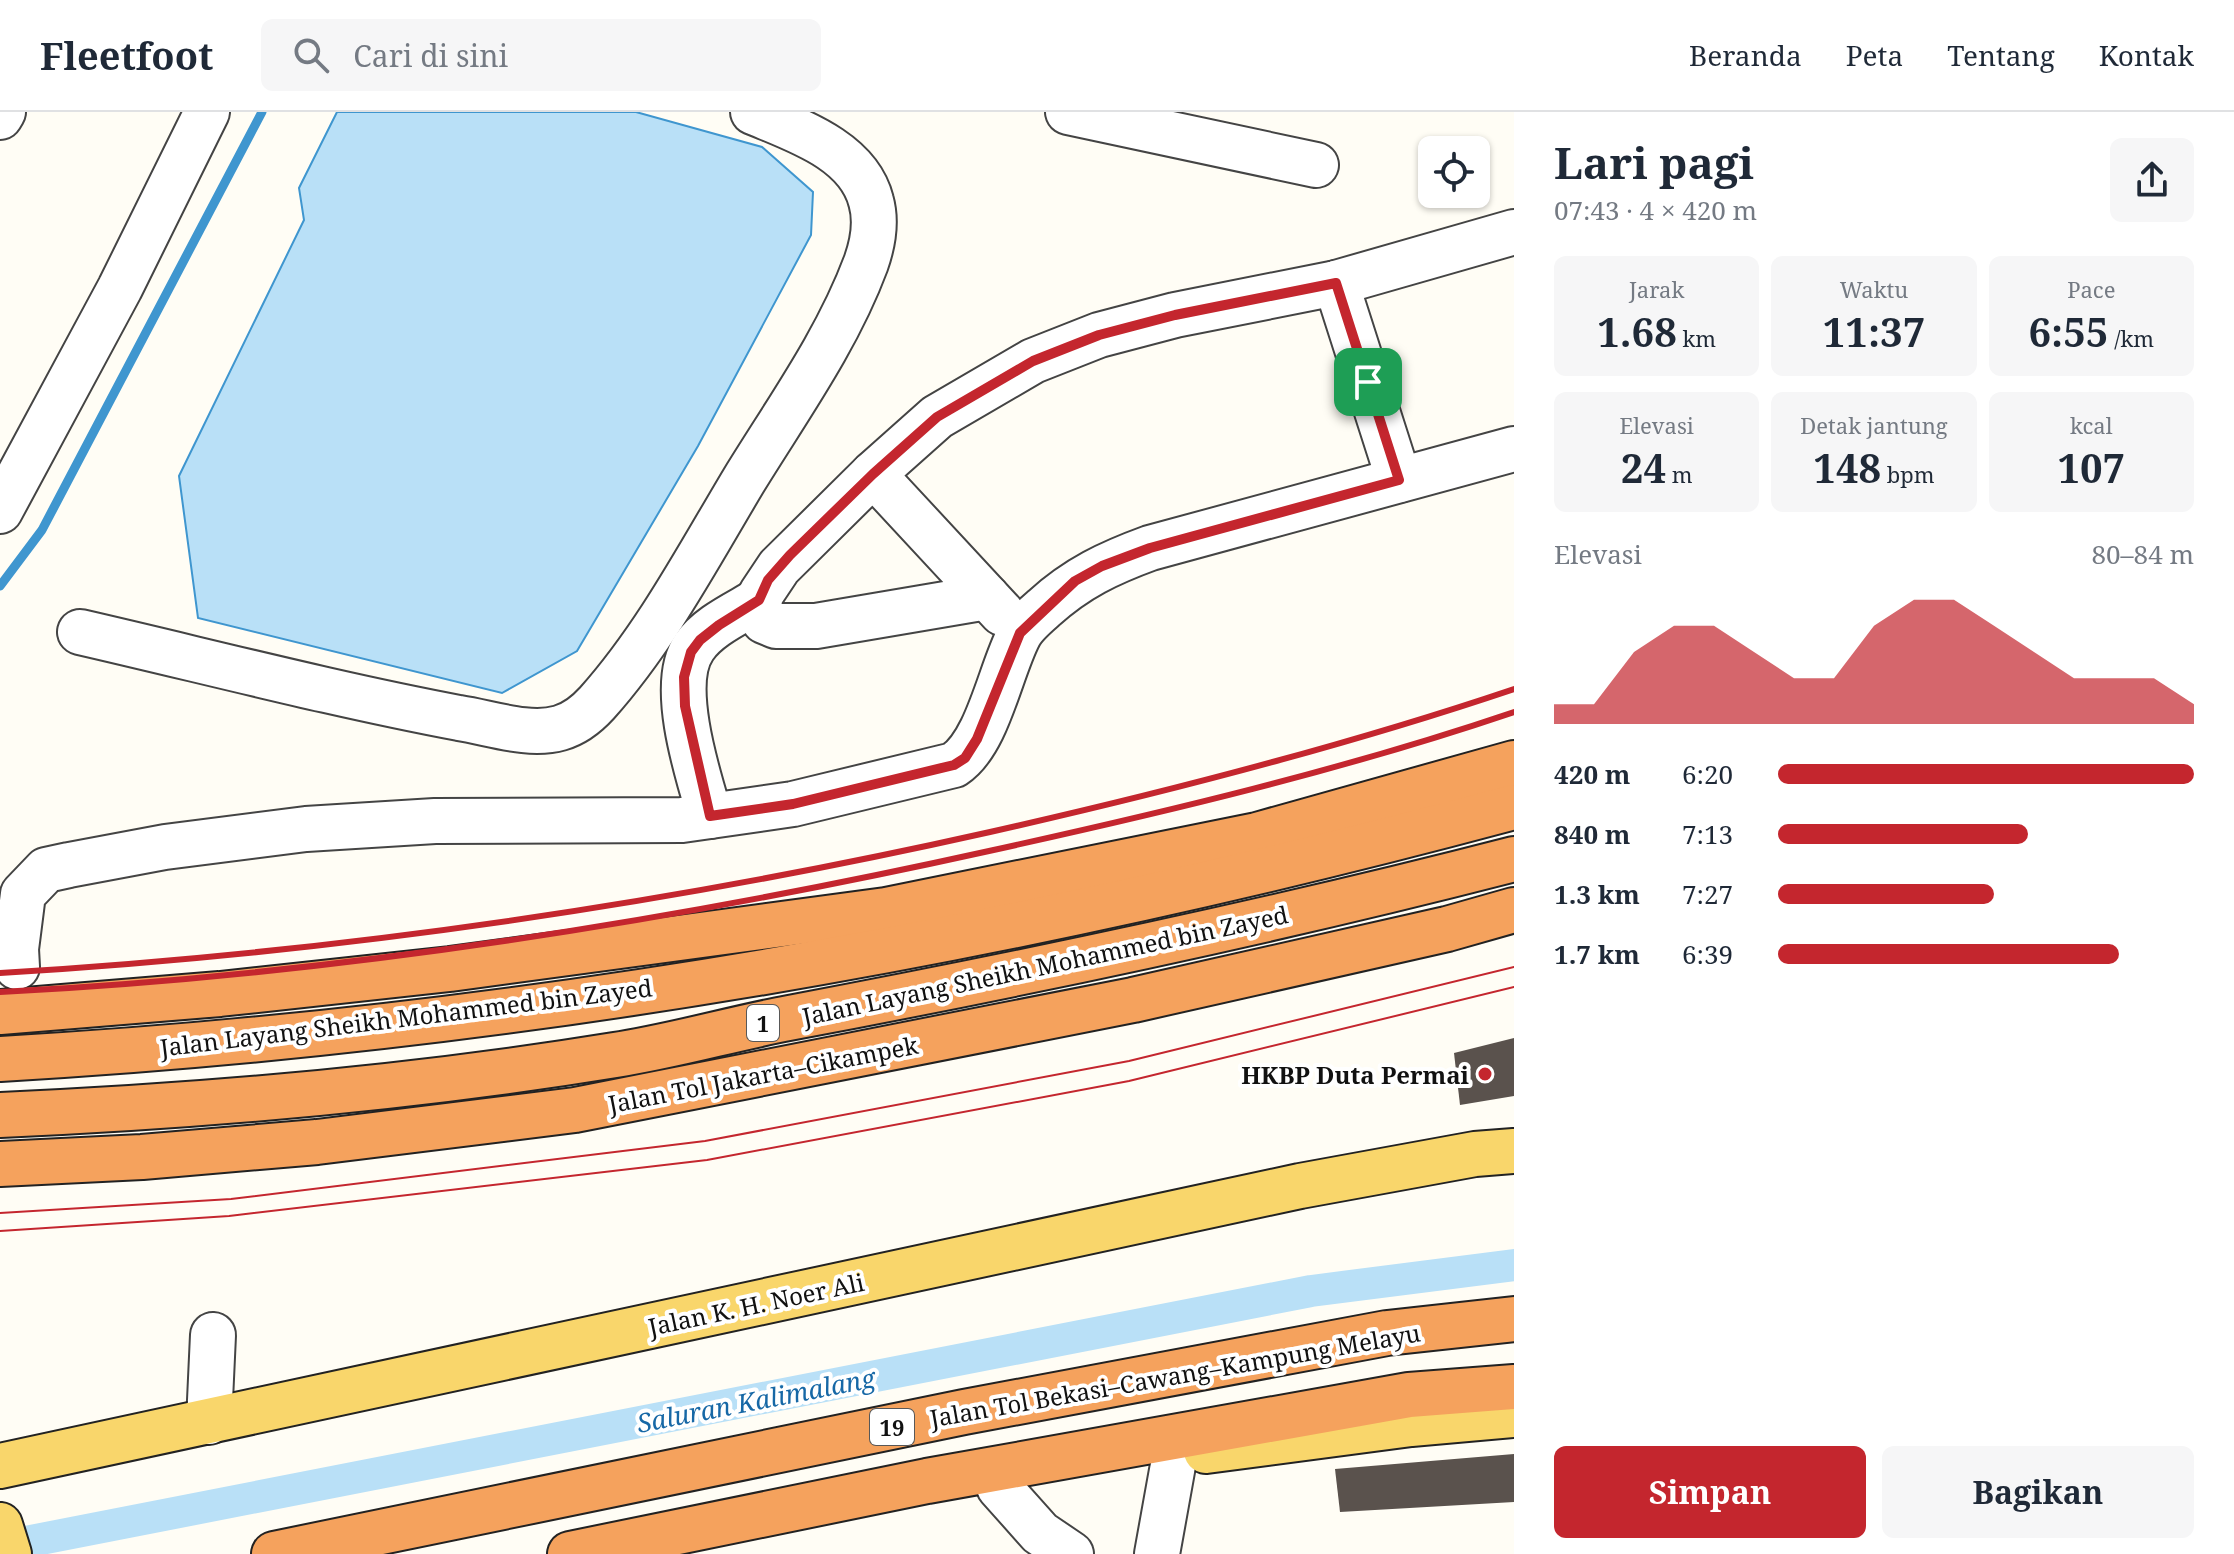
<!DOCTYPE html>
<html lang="id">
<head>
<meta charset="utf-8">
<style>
	:root { --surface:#fff; --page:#f6f6f7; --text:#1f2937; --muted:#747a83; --line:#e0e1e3; --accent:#c4262e }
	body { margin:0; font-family:"Noto Serif",serif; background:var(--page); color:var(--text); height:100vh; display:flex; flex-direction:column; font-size:30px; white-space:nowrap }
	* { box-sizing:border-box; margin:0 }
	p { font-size:26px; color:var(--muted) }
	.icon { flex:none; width:44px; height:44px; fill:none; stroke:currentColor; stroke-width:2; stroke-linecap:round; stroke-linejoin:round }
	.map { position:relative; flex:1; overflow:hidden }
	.drawer { display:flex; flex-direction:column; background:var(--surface); width:720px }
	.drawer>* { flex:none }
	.fabs { position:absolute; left:1418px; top:24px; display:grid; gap:16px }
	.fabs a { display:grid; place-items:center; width:72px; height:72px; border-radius:12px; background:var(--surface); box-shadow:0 2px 6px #0004; font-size:40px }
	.pin { position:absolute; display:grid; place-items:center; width:68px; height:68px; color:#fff; margin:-34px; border-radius:16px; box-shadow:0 4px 12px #0006 }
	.round { display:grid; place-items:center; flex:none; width:84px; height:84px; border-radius:12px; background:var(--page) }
	.head { display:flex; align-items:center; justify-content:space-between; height:136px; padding:0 40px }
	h1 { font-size:44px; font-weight:700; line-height:60px }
	.metrics { display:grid; grid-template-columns:repeat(3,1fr); gap:12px; height:136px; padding:8px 40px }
	.metrics div { display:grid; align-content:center; border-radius:12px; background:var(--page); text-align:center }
	.metrics b { font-size:40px; font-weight:700 }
	.metrics small { font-size:22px; font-weight:400 }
	.metrics p { font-size:22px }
	.chart { height:224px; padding:16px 40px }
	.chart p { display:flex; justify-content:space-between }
	.chart svg { width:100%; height:144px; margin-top:8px; fill:var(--accent); opacity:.7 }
	.cta { display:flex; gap:16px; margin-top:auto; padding:16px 40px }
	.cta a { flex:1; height:92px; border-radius:12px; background:var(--accent); color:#fff; font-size:32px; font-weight:700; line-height:92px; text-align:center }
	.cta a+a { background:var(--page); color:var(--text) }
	ul { padding:0 40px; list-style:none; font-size:26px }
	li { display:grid; grid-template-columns:128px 96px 1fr; align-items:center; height:60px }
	li i { height:20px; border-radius:10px; background:var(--accent) }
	header { display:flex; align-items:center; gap:48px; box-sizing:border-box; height:112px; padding:0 40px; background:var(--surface); border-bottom:2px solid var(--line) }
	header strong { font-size:38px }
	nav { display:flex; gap:44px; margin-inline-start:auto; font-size:28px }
	.search { width:560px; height:72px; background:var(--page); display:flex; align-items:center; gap:20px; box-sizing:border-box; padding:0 28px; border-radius:12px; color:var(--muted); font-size:30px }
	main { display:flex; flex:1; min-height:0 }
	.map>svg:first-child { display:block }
	.water { fill:#b9e0f7; stroke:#3f96cf; stroke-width:2 }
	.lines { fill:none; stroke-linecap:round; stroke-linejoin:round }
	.stream { stroke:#3f96cf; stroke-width:9 }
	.canal { stroke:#b9e0f7; stroke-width:32 }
	.building { fill:#5a524d }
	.minor-casing { stroke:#444; stroke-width:48 }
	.major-casing { stroke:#222; stroke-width:48 }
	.highway-casing { stroke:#222; stroke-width:48 }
	.minor { stroke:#fff; stroke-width:44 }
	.major { stroke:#f9d66b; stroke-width:44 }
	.highway { stroke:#f5a25d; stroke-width:44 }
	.tram { stroke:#c4262e; stroke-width:2 }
	.rail { stroke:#c4262e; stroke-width:6 }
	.route-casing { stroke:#fff; stroke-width:16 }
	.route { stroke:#c4262e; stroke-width:10 }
	.poi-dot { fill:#c4262e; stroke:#fff; stroke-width:3 }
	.labels { text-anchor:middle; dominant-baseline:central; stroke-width:8; stroke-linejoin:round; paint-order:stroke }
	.shield { fill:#fff; stroke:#585858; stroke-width:2 }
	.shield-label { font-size:22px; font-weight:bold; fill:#111 }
	.street-label { font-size:24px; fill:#111; stroke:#fff }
	.poi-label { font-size:24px; font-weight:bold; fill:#111; stroke:#fff; text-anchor:end }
	.water-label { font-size:26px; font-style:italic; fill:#1768a6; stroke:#fff }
</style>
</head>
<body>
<header>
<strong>Fleetfoot</strong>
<div class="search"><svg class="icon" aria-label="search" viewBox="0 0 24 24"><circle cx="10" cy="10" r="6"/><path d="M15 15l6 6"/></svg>Cari di sini</div>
<nav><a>Beranda</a><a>Peta</a><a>Tentang</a><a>Kontak</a></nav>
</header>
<main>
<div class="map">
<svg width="1514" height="1442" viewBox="0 0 1514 1442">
	<rect width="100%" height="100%" fill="#fffdf5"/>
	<!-- water -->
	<polygon class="water" points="337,0 636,0 762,35 813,80 811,123 698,334 577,539 502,581 198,506 179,364 304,108 299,76"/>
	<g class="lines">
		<!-- stream -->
		<polyline class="stream" points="0,474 42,418 262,0"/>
		<!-- canal -->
		<polyline class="canal" points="0,1435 1311,1179 1514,1153"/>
	</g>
	<!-- building -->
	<g class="building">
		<polygon points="1514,926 1514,984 1460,993 1454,941"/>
		<polygon points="1514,1342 1514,1390 1340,1400 1335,1357"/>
	</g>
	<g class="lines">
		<!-- minor casing -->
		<g class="minor-casing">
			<g id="minor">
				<polyline points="1068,0 1316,53"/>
				<polyline points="0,5 3,0"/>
				<polyline points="1336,171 1399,368"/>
				<polyline points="873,362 1002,501"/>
				<polyline points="0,399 120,176 207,0"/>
				<polyline points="987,485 816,514 776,514 764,509 758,499 761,482 779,455 873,362 937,305 1033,249 1099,223 1175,203 1336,171 1514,120"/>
				<path d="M80,520C206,549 332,582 459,606C491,611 529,625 560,616C574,612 587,602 597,591C656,525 699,443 744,368C787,298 837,229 866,151C873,131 877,110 871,89C858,38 796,18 753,0"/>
				<path d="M710,704C698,664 668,572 694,535C708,514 738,501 759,488"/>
				<path d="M17,855L16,837L23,782L46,758L69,753L165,735L306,717L435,709L682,708L793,692L954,653C988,631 1000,559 1019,523C1024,513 1036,503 1044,496C1077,466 1109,451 1150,436L1514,337"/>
				<polyline points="209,1310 213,1223"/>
				<polyline points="999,1375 1040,1421 1071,1442"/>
				<polyline points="1157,1442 1175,1342"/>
			</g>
		</g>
		<!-- major casing -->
		<g class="major-casing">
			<g id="major">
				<polyline points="1206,1339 1411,1312 1514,1303"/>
				<polyline points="0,1354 1300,1074 1475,1042 1514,1039"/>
				<polyline points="0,1413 9,1442"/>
			</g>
		</g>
		<!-- highway casing -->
		<g class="highway-casing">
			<g id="highway">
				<polyline points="0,900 220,882 450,857 886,798 1257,723 1514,651"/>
				<path d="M0,947C511,918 1020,828 1514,695"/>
				<path d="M0,1003C206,994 412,976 615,943C674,934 731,917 789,906C1033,860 1274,809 1514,747"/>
				<polyline points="0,1052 142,1045 317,1030 575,998 1133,888 1447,817 1514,798"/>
				<polyline points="274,1442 964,1300 1387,1221 1514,1207"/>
				<polyline points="570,1442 927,1369 1409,1283 1514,1275"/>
			</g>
		</g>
		<!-- minor -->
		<use href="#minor" class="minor"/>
		<!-- major -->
		<use href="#major" class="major"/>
		<!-- highway -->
		<use href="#highway" class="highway"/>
		<!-- tram -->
		<g class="tram">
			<polyline points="0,1101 231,1087 705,1029 1129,949 1514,855"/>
			<polyline points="0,1119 229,1104 707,1048 1129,969 1514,875"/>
		</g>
		<!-- rail -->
		<g class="rail">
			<path d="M0,861C333,841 665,793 990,720C1167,680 1342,635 1514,577"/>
			<path d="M0,880C333,863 664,811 989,739C1166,700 1343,658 1514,600"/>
		</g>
	</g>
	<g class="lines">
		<!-- route casing -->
		<g class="route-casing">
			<polygon id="route" points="1336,171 1399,368 1150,436 1102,454 1075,469 1020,521 977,627 965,646 954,653 793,692 710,704 685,594 684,565 691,540 700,528 719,513 759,488 768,468 790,443 873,362 937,305 1033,249 1099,223 1175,203"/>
		</g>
		<!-- route -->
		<use href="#route" class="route"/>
	</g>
	<!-- markers -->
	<circle class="poi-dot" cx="1485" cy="962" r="8"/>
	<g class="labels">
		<!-- shield labels -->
		<g class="shield">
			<rect x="747" y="893" width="32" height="36" rx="6"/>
			<rect x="870" y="1297" width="44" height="36" rx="6"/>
		</g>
		<g class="shield-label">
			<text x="763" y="911">1</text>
			<text x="892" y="1315">19</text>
		</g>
		<!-- street labels -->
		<g class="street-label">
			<text transform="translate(1045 853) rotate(-12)">Jalan Layang Sheikh Mohammed bin Zayed</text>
			<text transform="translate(406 905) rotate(-7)">Jalan Layang Sheikh Mohammed bin Zayed</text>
			<text transform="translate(763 962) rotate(-11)">Jalan Tol Jakarta–Cikampek</text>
			<text transform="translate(756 1192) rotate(-12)">Jalan K. H. Noer Ali</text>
			<text transform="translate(1175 1263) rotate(-10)">Jalan Tol Bekasi–Cawang–Kampung Melayu</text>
		</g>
		<!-- poi labels -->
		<g class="poi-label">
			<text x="1469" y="962">HKBP Duta Permai</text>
		</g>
		<!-- water labels -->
		<g class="water-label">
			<text transform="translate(756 1288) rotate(-11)">Saluran Kalimalang</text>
		</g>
	</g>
</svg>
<div class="fabs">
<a><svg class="icon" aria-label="locate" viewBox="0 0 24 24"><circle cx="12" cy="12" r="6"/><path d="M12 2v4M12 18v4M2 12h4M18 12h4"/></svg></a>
</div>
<div class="pin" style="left:1368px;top:270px;background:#1e9e55"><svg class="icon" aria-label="arrive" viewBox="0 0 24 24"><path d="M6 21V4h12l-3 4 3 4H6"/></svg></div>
</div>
<section class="drawer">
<div class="head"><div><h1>Lari pagi</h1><p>07:43 · 4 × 420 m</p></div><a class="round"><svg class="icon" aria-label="share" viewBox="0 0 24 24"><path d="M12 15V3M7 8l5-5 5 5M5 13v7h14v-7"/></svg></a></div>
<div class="metrics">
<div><p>Jarak</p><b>1.68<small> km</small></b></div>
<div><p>Waktu</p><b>11:37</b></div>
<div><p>Pace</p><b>6:55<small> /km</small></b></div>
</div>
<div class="metrics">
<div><p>Elevasi</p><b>24<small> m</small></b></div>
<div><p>Detak jantung</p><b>148<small> bpm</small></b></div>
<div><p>kcal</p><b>107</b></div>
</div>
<div class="chart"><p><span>Elevasi</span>80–84 m</p>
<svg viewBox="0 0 160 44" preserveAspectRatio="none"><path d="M0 44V38L10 38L20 22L30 14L40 14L50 22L60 30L70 30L80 14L90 6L100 6L110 14L120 22L130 30L140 30L150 30L160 38V44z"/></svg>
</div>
<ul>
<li><b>420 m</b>6:20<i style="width:100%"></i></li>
<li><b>840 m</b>7:13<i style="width:60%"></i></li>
<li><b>1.3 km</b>7:27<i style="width:52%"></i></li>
<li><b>1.7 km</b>6:39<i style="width:82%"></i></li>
</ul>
<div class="cta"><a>Simpan</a><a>Bagikan</a></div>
</section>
</main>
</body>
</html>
